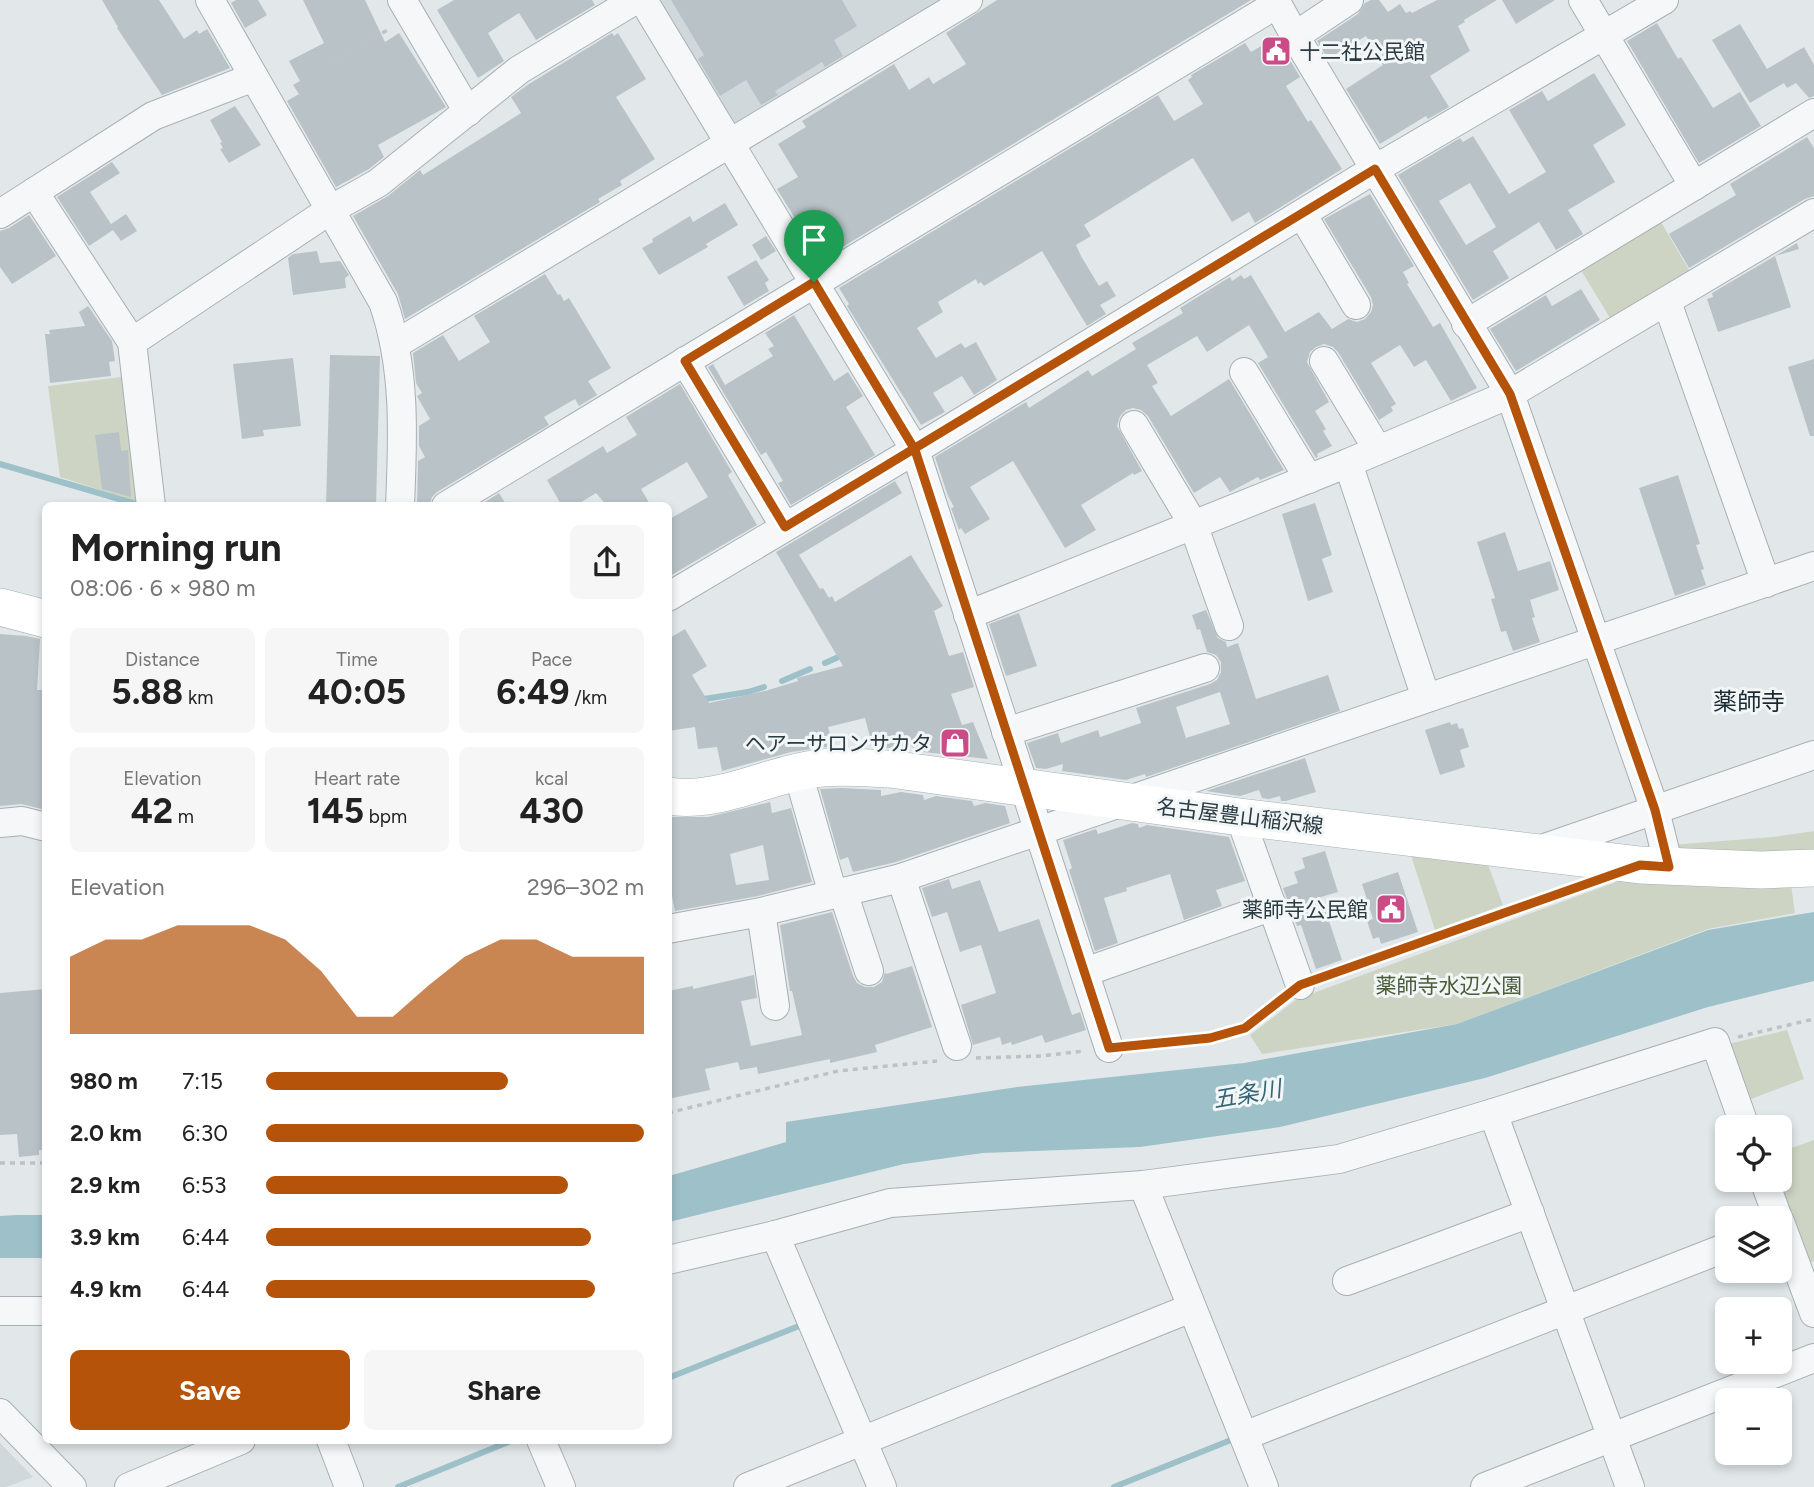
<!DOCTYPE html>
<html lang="en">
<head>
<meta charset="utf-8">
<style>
	:root { --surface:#fff; --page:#f6f6f6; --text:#222; --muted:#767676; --accent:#b45309 }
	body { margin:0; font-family:Figtree,"Noto Sans JP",sans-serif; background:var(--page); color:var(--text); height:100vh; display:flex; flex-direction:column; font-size:26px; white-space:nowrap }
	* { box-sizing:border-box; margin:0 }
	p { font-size:23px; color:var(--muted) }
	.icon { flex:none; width:38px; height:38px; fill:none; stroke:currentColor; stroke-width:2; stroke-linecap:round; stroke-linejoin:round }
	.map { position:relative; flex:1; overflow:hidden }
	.panel { position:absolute; left:42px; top:502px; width:630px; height:942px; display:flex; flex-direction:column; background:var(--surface); border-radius:10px; box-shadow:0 4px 10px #0003 }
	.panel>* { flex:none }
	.fabs { position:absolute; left:1715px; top:1115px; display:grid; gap:14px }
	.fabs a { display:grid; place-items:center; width:77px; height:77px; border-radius:10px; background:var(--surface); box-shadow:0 4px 10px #0003; font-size:35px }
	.pin { position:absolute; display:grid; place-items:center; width:60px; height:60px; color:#fff; margin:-72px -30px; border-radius:50% 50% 50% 0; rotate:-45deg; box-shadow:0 0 7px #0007 }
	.pin .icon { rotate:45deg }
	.round { display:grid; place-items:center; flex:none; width:74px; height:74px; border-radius:10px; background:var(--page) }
	.summary { display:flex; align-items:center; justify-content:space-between; height:119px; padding:0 28px }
	h1 { font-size:38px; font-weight:700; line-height:52px }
	.figures { display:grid; grid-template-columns:repeat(3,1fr); gap:10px; height:119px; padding:7px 28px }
	.figures div { display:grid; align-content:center; border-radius:10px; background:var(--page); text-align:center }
	.figures b { font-size:35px; font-weight:700 }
	.figures small { font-size:19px; font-weight:400 }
	.figures p { font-size:19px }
	.chart { height:196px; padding:14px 28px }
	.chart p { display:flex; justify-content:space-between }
	.chart svg { width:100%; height:126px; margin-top:7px; fill:var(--accent); opacity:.7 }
	.cta { display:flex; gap:14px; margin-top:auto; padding:14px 28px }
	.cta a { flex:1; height:80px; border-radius:10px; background:var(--accent); color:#fff; font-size:28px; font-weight:700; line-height:80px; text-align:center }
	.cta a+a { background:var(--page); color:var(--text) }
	ul { padding:0 28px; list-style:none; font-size:23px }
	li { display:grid; grid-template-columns:112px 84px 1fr; align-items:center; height:52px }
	li i { height:18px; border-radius:9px; background:var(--accent) }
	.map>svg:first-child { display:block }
	.built { fill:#d0d8dc }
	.green { fill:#cdd4c3 }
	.water { fill:#9ec0c9 }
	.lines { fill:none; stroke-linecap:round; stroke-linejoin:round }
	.stream { stroke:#9ec0c9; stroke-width:6 }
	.building { fill:#b9c3c7; fill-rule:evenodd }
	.minor-casing { stroke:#a7b0b4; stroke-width:30 }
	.major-casing { stroke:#a2b0b5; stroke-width:38 }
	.path { stroke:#bcc2c5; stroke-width:3.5; stroke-dasharray:5 5; stroke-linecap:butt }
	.minor { stroke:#f5f7f8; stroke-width:28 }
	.major { stroke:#fff; stroke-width:37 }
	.route-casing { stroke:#fff; stroke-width:14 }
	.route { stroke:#b45309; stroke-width:9 }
	.labels { text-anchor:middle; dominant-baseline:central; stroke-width:6; stroke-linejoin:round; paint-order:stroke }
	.poi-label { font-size:21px; fill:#2a3a42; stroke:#f2f6f7; text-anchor:end }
	.street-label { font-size:21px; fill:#2a3a42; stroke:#f2f6f7 }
	.park-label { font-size:21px; fill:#4b5d38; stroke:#f2f6f7 }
	.water-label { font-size:23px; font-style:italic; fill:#356675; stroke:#f2f6f7 }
	.quarter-label { font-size:24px; fill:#1c2b33; stroke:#f2f6f7 }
</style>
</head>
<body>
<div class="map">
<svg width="1814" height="1487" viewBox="0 0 1814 1487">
	<rect width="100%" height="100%" fill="#e2e8ea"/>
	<!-- built -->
	<g class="built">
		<polygon points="653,0 955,0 740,130 730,127"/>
		<polygon points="0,1443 33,1477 6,1487 0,1487"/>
	</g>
	<!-- green -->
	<g class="green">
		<polygon points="1658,217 1689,270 1610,318 1578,265"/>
		<polygon points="129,376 144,504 60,477 48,386"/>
		<polygon points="1814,831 1814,852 1675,855 1671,845 1773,837"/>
		<polygon points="1408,846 1484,854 1503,905 1435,930"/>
		<polygon points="1635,875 1790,877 1795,913 1708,929 1457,1024 1262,1054 1250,1035 1297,999"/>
		<polygon points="1787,1030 1804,1079 1746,1101 1724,1045"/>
		<polygon points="1814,1140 1814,1261 1806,1264 1775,1180 1780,1180 1780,1152"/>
	</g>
	<!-- water -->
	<g class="water">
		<polygon points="1814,912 1814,981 1708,1007 1485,1078 1280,1127 1140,1147 983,1153 904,1164 669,1222 669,1176 786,1142 786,1122 1017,1087 1244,1063 1457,1024 1708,930"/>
		<polygon points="17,1215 45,1215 45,1258 0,1258 0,1216"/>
	</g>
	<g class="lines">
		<!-- stream -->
		<g class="stream">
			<polyline points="0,464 143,506"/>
			<polyline points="825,663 843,655"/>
			<polyline points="782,681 810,669"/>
			<polyline points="698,700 748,692 764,687"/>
			<polyline points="668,1378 799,1326"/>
			<polyline points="398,1487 513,1440"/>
			<polyline points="1114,1487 1231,1440"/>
		</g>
	</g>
	<!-- building -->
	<g class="building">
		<polygon points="102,0 159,0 184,39 197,30 199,34 207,29 230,68 162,95 117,28 118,27"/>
		<polygon points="236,0 258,0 267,15 245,28 231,3"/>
		<polygon points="303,0 365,0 385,42 399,33 446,107 378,145 384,157 369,169 336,187 287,101 299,94 293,85 300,81 289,61 324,43"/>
		<polygon points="454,0 592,0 595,5 536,40 519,13 488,33 504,61 478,78 437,10"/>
		<polygon points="671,0 842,0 857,26 834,40 843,56 825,67 822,62 775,91 778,95 761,105 746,80 720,96 698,59 704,55"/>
		<polygon points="997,0 1251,0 826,257 820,248 815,251 777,189 798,177 778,144 806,127 802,121 894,64 909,90 929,77 933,84 966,64 946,33"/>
		<polygon points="1371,0 1379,0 1388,12 1400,4 1406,13 1410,11 1412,13 1437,0 1497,0 1464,20 1465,22 1458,26 1470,51 1430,76 1449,107 1428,119 1426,116 1380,144 1346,89 1383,65 1366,36 1328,59 1317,41 1358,14 1365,3"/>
		<polygon points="1502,0 1555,0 1516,24"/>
		<polygon points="1657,23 1678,59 1681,57 1713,108 1740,92 1761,126 1699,163 1627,41"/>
		<polygon points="1740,24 1767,69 1804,47 1814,65 1814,96 1809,98 1796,83 1787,88 1784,83 1750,103 1712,40"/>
		<polygon points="612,33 614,36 618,33 646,79 616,97 655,159 620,181 622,185 598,199 600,202 405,319 398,294 353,216 388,196 420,170 423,175 521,113 511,97 529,84"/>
		<polygon points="1276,37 1300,77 1286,86 1308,122 1311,120 1342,169 1255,223 1249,212 1232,222 1193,158 1163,176 1084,225 1091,236 1076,245 1081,256 1099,286 1107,281 1116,296 1100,305 1106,314 1087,326 1042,251 984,286 981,282 978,284 976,279 938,302 943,312 917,328 936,358 961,343 965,348 976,342 997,380 974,395 962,376 933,393 945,412 921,425 847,306 849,304 839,288 1158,95 1174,121 1203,104 1188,80 1192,77 1191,75 1245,43 1251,52"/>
		<path d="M1594,73L1626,125L1593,145L1615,182L1568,210L1583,234L1556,250L1539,222L1493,251L1509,278L1473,300L1398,175L1460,138L1463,142L1473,136L1509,194L1546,172L1509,110L1542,91L1548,101ZM1470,183L1496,227L1466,245L1439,201Z"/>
		<polygon points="235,106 261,145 229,163 220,149 223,148 220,143 222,142 210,120"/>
		<polygon points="1807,137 1814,148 1814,196 1805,199 1689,268 1669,234 1736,195 1730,184"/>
		<polygon points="112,162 120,173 90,192 111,224 126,214 137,231 121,241 113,230 89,246 57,197"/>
		<polygon points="1370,194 1414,266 1403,272 1409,283 1407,284 1433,327 1440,323 1477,388 1451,401 1426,360 1414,367 1400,345 1371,363 1396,404 1391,407 1393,411 1379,420 1338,352 1333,347 1324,344 1316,347 1310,352 1307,362 1329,402 1315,411 1326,429 1323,431 1332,446 1317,454 1318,457 1316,458 1258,363 1268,357 1249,325 1207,352 1197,336 1147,365 1158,383 1152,386 1171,416 1229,379 1284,470 1260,480 1258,477 1230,492 1220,477 1194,493 1148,416 1141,410 1133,408 1126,410 1120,416 1117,426 1142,471 1134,475 1133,473 1081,505 1096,530 1065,548 1013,461 970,487 990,519 965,534 961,528 959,530 951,508 954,507 948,496 935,457 1026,402 1029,408 1088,370 1092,376 1136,349 1132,343 1183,313 1180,308 1230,277 1232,281 1241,275 1244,279 1251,275 1285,332 1319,312 1332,329 1348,319 1357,322 1365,319 1371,312 1373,305 1371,297 1324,219"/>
		<polygon points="725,203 738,225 706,244 708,247 659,275 642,248 653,242 652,239 690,216 693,222"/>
		<polygon points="29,215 56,256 12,284 0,267 0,231 9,228"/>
		<polygon points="766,236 776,251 761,260 752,245"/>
		<polygon points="1797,243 1799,249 1775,256 1791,307 1718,332 1707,299 1713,297 1712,293"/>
		<polygon points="317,251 320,263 340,261 349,275 345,278 346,288 293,295 288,258 293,254"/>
		<polygon points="756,260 769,280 765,283 769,291 744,306 727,277"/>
		<polygon points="545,274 558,295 560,294 564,301 569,298 611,368 588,381 597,395 579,406 575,399 544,417 549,425 437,492 432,497 429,506 417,506 418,461 425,457 419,446 419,426 430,419 418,398 417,396 422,393 416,383 413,353 443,335 459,361 490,342 474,316"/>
		<polygon points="1581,289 1600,320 1516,371 1490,329 1546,295 1552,306"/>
		<polygon points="88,306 112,341 115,361 109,362 111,376 50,383 45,334 50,334 49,330 85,326 79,312"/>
		<polygon points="794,315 834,381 848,372 863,396 846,407 875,455 791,505 778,483 783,481 766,452 761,455 708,367 713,364 725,385 773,356 768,349 774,346 765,333"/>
		<polygon points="330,355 380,356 376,506 326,506"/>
		<polygon points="293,358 301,426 263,430 264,436 242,439 233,364"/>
		<polygon points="1814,359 1814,436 1810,436 1788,367"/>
		<polygon points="680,384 732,472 728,475 729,477 757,525 668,577 668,520 708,497 687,462 641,489 651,506 607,506 596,493 575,506 562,506 547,480 603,446 607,453 637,435 626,417"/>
		<polygon points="119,432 121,451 128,450 131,497 102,489 95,435"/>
		<polygon points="1678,475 1700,544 1696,545 1704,569 1701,570 1706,585 1675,596 1639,488"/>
		<polygon points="895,481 902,493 799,555 820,589 823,588 829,598 832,596 835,602 911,555 943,606 934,611 949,656 963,652 974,687 951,694 962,725 973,722 988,759 914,751 912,746 901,749 879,747 877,740 871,741 865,718 828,727 833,746 791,752 722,771 717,747 698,749 695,727 668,731 668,639 685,629 707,666 692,675 709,703 765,691 798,681 797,678 843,666 776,552"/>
		<polygon points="499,493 507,506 479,506"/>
		<polygon points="1315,503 1332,555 1322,559 1333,592 1308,601 1282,514"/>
		<polygon points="1505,532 1518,571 1550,561 1559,590 1530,600 1535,617 1532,618 1540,642 1513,651 1506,631 1501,632 1491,599 1495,598 1477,542"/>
		<path d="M1206,610L1218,638L1226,642L1227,647L1238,643L1256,699L1328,675L1340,711L1146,777L1145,774L1126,780L1062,771L1063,764L1046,769L1036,768L1027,743L1058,733L1061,743L1098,730L1100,737L1141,723L1136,708L1210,684L1217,680L1221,672V662L1216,655L1207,652L1200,629L1197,630L1192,615ZM1220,692L1230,724L1186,738L1176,707Z"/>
		<polygon points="1019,613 1037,666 1006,676 989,624"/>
		<polygon points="0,634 26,636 40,639 37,690 45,690 46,810 21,804 0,806"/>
		<polygon points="1450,722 1451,725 1457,723 1459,729 1463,728 1469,747 1460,750 1465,767 1440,775 1425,730"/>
		<polygon points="1305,758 1316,792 1286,801 1281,801 1280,796 1269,799 1262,798 1259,790 1240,796 1206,791"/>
		<polygon points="842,788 881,790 881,796 901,792 923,795 924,800 936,796 972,801 974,806 985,803 1005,806 1010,823 896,862 853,872 848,857 840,860 820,789"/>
		<path d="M770,802L772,813L791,808L812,882L758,896L675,911L668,876V817H708ZM763,845L769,880L736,885L730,854Z"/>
		<polygon points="1132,823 1138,824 1139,828 1147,825 1229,837 1245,881 1216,890 1222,906 1184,920 1170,874 1126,888 1127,891 1104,898 1118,943 1095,951 1069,870 1072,868 1063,840 1096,829 1098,834"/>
		<polygon points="1325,851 1338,892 1321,897 1342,960 1316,969 1301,925 1297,926 1283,888 1298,883 1294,872 1305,868 1302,858"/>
		<polygon points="1398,872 1418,932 1381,944 1379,937 1373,939 1367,921 1373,919 1362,884"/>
		<polygon points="949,879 952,889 980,880 999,932 1039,919 1072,1015 1080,1012 1086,1030 1045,1043 1042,1035 1012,1045 1011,1042 1002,1045 1000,1037 973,1045 961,1005 996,993 981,945 960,952 947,912 932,917 922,888"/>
		<polygon points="832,912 853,976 857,983 865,987 874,987 882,982 885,972 886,974 912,966 932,1027 875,1045 877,1052 830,1063 830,1059 758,1074 757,1067 740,1070 738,1062 705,1069 710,1090 668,1099 668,991 693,986 693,989 754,975 757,998 741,1001 751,1046 802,1035 792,991 790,991 780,925"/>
		<polygon points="46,989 46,1150 39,1150 39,1155 19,1157 17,1134 0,1135 0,993"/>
	</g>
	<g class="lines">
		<!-- minor casing -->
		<g class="minor-casing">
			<g id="minor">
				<path d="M210,0L383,302C406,367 403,438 400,506"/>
				<polyline points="402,0 468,112"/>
				<polyline points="643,0 915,450 1109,1048"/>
				<polyline points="1275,0 1295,36 1510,394 1655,810 1669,867"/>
				<polyline points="1583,0 1694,186"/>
				<polyline points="1295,36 1349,0"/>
				<polyline points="34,192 132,342 151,506"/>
				<polyline points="0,214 153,116 254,77"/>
				<polyline points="1302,214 1356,305"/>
				<polyline points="1667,302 1766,583"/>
				<polyline points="1466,324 1814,113"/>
				<polyline points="132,342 330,210 378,183 519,70 635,0"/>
				<polyline points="396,344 968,0"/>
				<polyline points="685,361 785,527"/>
				<polyline points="1324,361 1378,450"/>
				<polyline points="1244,372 1309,479"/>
				<polyline points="1134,425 1193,524 1229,626"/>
				<polyline points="1348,463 1426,698"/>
				<polyline points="446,506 1277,4"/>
				<polyline points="668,597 915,450 1375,169 1664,0"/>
				<polyline points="968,615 1348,463 1510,394 1814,213"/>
				<polyline points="1006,732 1205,668"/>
				<polyline points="798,773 833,894"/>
				<polyline points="1240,817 1300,985"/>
				<polyline points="0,823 22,821 46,827"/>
				<polyline points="1539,850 1814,755"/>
				<polyline points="901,878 957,1046"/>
				<polyline points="843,892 869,971"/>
				<polyline points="761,912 775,1006"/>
				<polyline points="668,929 761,912 901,878 1814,566"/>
				<polyline points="1085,972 1273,906"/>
				<polyline points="1493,1113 1630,1487"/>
				<polyline points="1764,1180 1778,1218"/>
				<polyline points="1143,1185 1264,1487"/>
				<polyline points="1780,1222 1814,1313"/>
				<polyline points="775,1235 882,1487"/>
				<polyline points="668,1260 775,1235 890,1203 1143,1185 1339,1159 1493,1113 1715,1042 1745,1127"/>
				<polyline points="1347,1281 1530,1213"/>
				<polyline points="0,1311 46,1311"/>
				<polyline points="0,1413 72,1487"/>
				<polyline points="1244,1436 1727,1247"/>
				<polyline points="331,1440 349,1487"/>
				<polyline points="541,1440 561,1487"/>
				<polyline points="129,1487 241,1440"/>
				<polyline points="748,1487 1191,1308"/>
				<polyline points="1485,1487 1814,1358"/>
			</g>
		</g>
		<!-- major casing -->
		<g class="major-casing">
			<g id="major">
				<polyline points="0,607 46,619"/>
				<path d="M668,796C717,804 766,776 813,769C838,765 865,768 890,769L1240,817L1640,865L1761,870L1814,868"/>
			</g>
		</g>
		<!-- path -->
		<g class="path">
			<polyline points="331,64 389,29"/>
			<polyline points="1322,978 1575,888"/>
			<polyline points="1738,1037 1814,1019"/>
			<polyline points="1133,1046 1210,1038 1245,1028 1282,999"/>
			<polyline points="976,1058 1041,1056 1084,1051"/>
			<polyline points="668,1113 838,1071 937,1061"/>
			<polyline points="0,1163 46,1163"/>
		</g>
		<!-- minor -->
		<use href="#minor" class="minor"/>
		<!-- major -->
		<use href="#major" class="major"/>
	</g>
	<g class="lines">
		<!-- route casing -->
		<g class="route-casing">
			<polyline id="route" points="814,282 915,450 1109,1048 1210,1038 1245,1028 1300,985 1640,865 1669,867 1655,810 1510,394 1375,169 785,527 685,361 814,282"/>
		</g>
		<!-- route -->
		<use href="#route" class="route"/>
	</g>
	<!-- icons -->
	<defs>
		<g id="civic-square" transform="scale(1.575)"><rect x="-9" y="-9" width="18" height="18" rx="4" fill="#cb4b87" stroke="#f2f6f7"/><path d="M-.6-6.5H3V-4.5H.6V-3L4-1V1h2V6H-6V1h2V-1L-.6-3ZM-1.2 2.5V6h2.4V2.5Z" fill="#fff"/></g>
		<g id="shop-square" transform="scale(1.575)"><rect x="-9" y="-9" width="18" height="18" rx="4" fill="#cb4b87" stroke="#f2f6f7"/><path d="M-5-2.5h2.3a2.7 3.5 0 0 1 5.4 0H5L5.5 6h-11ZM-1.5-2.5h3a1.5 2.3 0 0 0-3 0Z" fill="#fff"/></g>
	</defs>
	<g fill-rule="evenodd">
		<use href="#civic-square" x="1276" y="51"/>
		<use href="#shop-square" x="955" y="743"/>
		<use href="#civic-square" x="1391" y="909"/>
	</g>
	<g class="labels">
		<!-- poi labels -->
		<g class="poi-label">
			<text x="1299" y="51" text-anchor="start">十二社公民館</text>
			<text x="932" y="743">ヘアーサロンサカタ</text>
			<text x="1368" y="909">薬師寺公民館</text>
		</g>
		<!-- street labels -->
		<g class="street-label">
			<text transform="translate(1240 816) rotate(7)">名古屋豊山稲沢線</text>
		</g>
		<!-- park labels -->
		<g class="park-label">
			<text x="1449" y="985">薬師寺水辺公園</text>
		</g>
		<!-- water labels -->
		<g class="water-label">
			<text transform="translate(1247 1094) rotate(-10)">五条川</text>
		</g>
		<!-- quarter labels -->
		<g class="quarter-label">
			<text x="1749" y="701">薬師寺</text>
		</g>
	</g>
</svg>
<div class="fabs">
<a><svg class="icon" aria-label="locate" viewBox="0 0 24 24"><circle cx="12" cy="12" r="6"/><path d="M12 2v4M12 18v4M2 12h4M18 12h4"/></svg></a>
<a><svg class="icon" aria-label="layers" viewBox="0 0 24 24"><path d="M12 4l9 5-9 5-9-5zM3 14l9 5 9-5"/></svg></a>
<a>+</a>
<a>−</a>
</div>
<div class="pin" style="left:814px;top:282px;background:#1e9e55"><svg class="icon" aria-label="arrive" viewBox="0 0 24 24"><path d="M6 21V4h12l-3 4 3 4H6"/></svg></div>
<section class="panel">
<div class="summary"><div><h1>Morning run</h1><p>08:06 · 6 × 980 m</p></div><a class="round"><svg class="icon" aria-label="share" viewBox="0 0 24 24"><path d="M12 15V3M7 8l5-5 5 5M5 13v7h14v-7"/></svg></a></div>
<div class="figures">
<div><p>Distance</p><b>5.88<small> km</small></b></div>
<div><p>Time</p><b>40:05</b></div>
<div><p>Pace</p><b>6:49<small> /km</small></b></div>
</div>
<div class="figures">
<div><p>Elevation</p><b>42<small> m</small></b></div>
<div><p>Heart rate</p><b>145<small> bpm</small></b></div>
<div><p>kcal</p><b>430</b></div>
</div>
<div class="chart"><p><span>Elevation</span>296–302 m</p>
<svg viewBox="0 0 160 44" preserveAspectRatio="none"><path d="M0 44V17L10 11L20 11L30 6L40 6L50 6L60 11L70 22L80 38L90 38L100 27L110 17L120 11L130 11L140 17L150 17L160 17V44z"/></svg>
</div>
<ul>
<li><b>980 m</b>7:15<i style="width:64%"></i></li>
<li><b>2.0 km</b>6:30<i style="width:100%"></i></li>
<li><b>2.9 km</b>6:53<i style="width:80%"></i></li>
<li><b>3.9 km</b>6:44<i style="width:86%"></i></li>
<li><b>4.9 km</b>6:44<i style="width:87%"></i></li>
</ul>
<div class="cta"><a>Save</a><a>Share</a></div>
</section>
</div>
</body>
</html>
